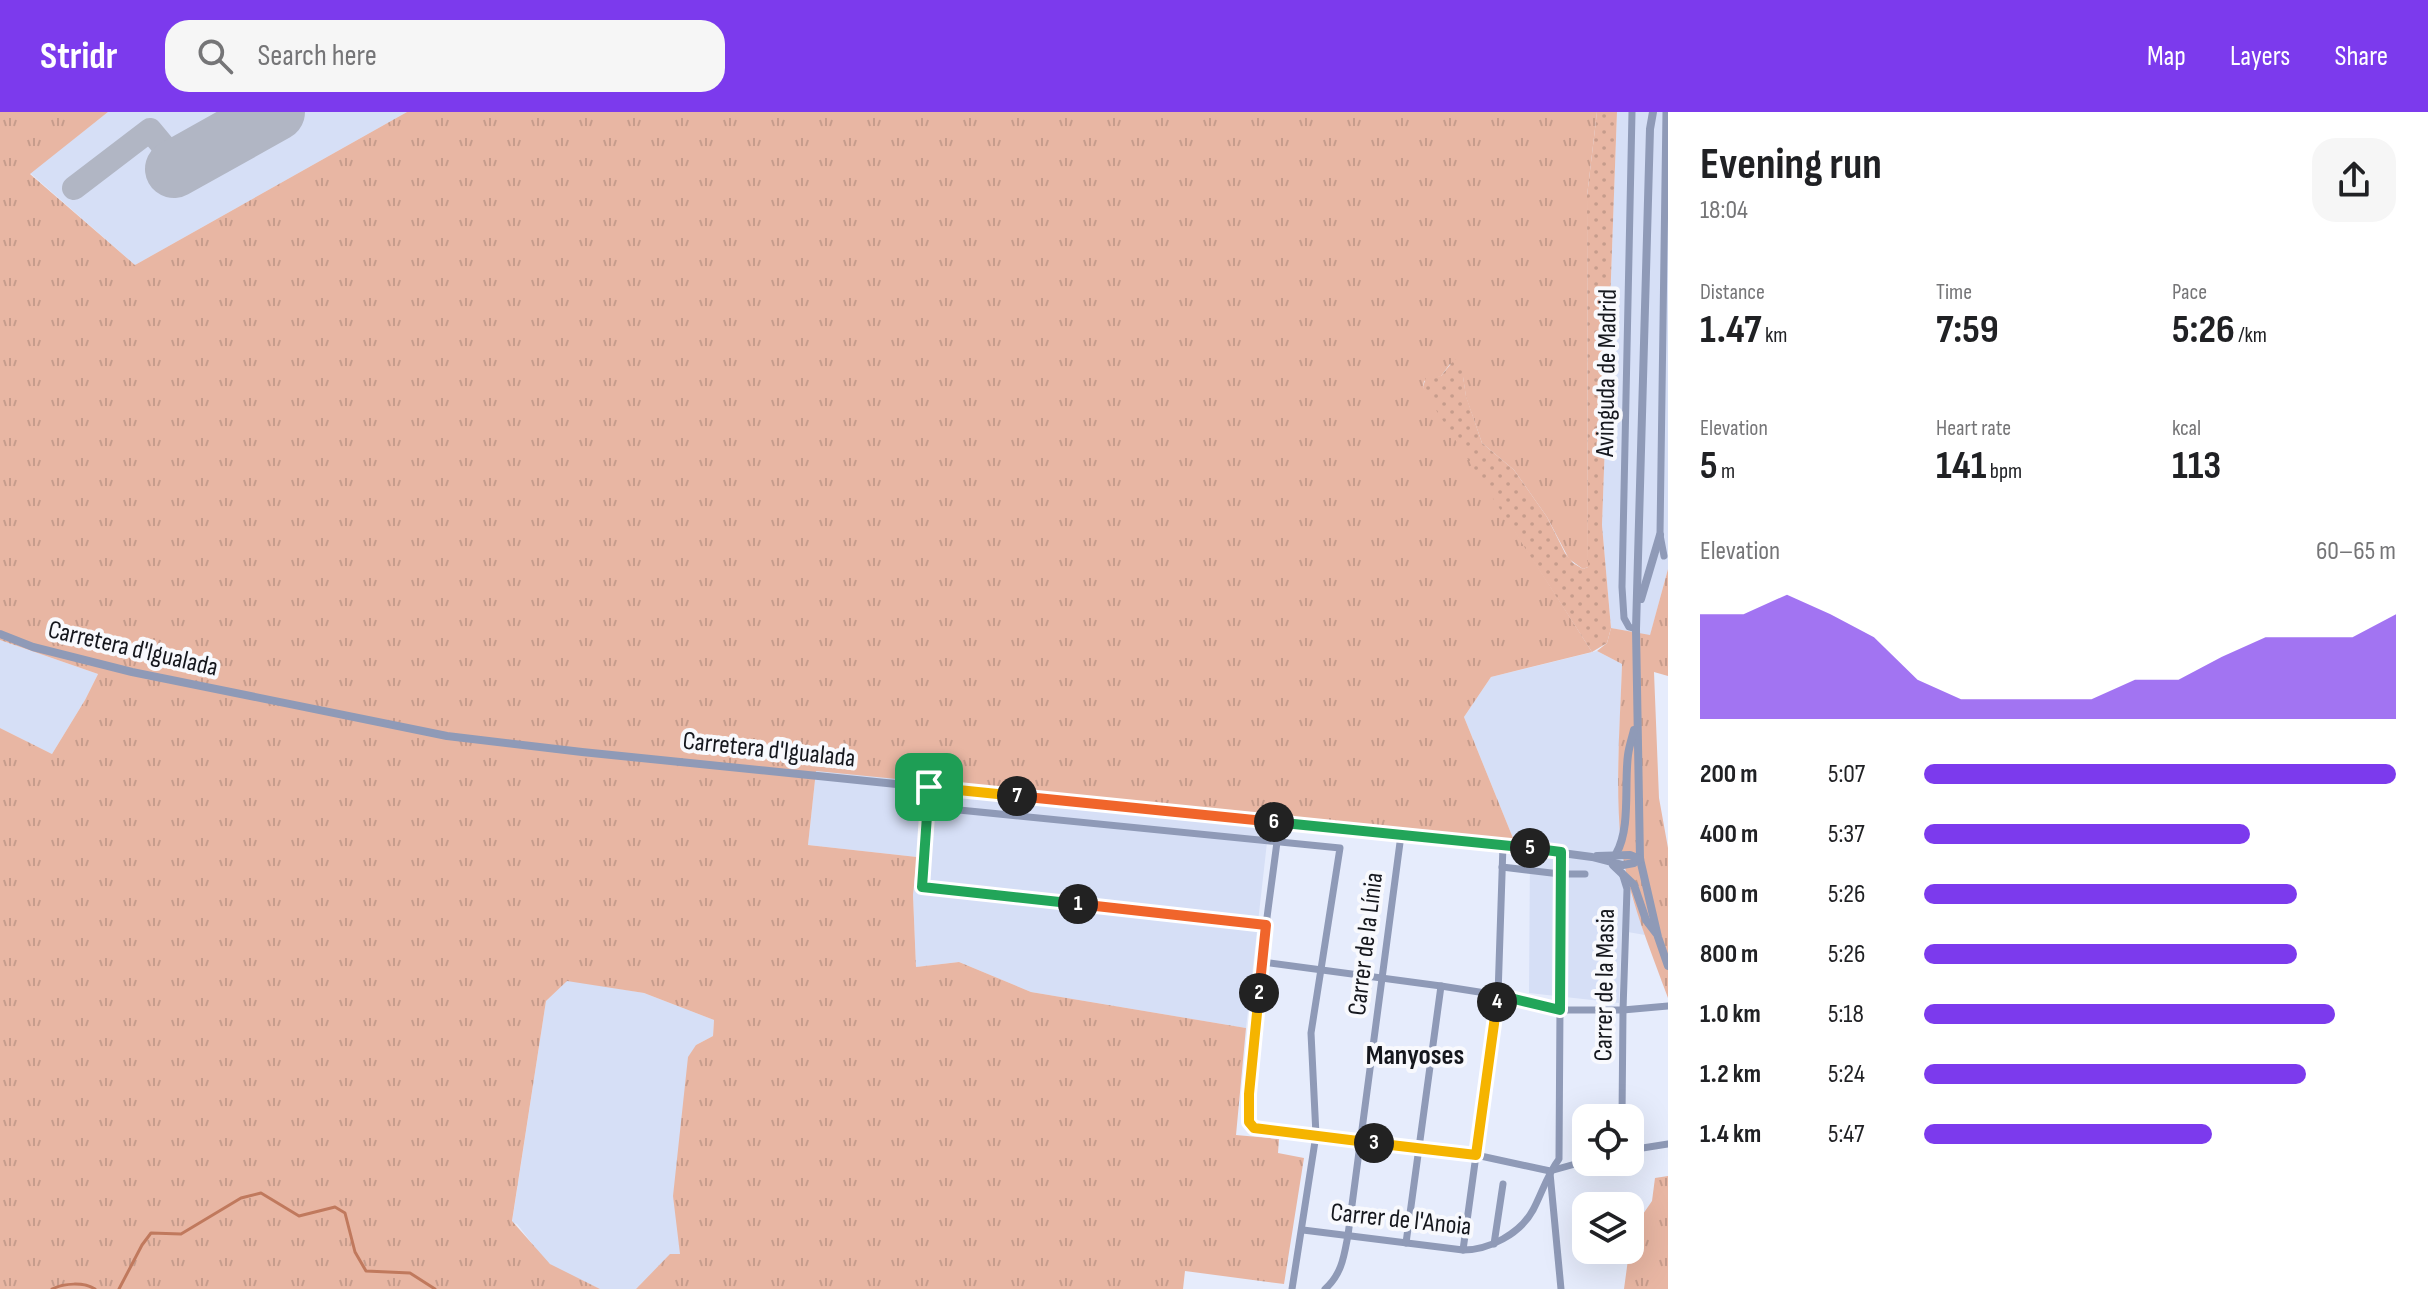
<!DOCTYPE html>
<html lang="en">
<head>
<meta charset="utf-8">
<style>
	:root { --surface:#fff; --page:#f6f6f6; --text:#202124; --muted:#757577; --accent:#7c3aed }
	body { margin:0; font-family:"Sofia Sans Condensed",sans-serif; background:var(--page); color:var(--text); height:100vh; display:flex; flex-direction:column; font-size:30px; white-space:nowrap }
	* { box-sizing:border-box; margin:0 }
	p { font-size:26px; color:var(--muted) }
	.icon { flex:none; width:44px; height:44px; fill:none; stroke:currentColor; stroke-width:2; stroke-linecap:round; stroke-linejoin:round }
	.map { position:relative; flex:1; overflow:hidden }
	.panel { display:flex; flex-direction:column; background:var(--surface); width:760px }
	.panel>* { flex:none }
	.controls { position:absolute; left:1572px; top:992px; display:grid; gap:16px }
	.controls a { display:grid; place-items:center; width:72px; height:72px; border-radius:16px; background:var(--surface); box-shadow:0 8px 32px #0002; font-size:40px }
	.pin { position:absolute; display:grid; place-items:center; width:68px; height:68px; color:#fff; margin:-34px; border-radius:16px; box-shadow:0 4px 12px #0006 }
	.km { position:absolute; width:40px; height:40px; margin:-20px; border-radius:50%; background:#222; color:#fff; font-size:22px; line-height:40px; text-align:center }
	.round { display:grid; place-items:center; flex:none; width:84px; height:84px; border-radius:24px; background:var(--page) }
	.head { display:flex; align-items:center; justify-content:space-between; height:136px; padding:0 32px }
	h1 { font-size:44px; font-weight:700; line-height:60px }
	.figures { display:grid; grid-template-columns:repeat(3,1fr); gap:12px; height:136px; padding:8px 32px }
	.figures div { display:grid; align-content:center }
	.figures b { font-size:40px; font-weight:700 }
	.figures small { font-size:22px; font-weight:400 }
	.figures p { font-size:22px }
	.chart { height:224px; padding:16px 32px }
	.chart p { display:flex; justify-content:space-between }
	.chart svg { width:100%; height:144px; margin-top:8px; fill:var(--accent); opacity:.7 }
	ul { padding:0 32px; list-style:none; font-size:26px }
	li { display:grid; grid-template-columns:128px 96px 1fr; align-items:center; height:60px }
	li i { height:20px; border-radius:10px; background:var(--accent) }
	header { display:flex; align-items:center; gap:48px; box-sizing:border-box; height:112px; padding:0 40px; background:var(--accent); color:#fff }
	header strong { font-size:38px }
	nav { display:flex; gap:44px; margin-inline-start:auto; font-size:28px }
	.search { width:560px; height:72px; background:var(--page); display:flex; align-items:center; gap:20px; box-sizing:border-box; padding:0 28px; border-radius:24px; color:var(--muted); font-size:30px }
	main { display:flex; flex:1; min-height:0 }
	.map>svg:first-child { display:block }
	.built { fill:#d6dff6 }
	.grass { fill:url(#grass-tufts) }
	.park { fill:url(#park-dots) }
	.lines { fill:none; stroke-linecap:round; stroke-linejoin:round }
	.stream { stroke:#c0795d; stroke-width:3 }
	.taxiway { stroke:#b1b6c4; stroke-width:24 }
	.runway { stroke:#b1b6c4; stroke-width:58 }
	.minor { stroke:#8f9ab7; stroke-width:7 }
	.tertiary { stroke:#8f9ab7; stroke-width:8 }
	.split-1-casing { stroke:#fff; stroke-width:16 }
	.split-2-casing { stroke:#fff; stroke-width:16 }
	.split-3-casing { stroke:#fff; stroke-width:16 }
	.split-4-casing { stroke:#fff; stroke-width:16 }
	.split-5-casing { stroke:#fff; stroke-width:16 }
	.split-6-casing { stroke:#fff; stroke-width:16 }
	.split-7-casing { stroke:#fff; stroke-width:16 }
	.split-8-casing { stroke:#fff; stroke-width:16 }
	.split-1 { stroke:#22a559; stroke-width:10 }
	.split-2 { stroke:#f0652b; stroke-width:10 }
	.split-3 { stroke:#f5b400; stroke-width:10 }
	.split-4 { stroke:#f5b400; stroke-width:10 }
	.split-5 { stroke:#22a559; stroke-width:10 }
	.split-6 { stroke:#22a559; stroke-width:10 }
	.split-7 { stroke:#f0652b; stroke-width:10 }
	.split-8 { stroke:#f5b400; stroke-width:10 }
	.labels { text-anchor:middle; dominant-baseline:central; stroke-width:8; stroke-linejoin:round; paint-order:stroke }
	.street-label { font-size:26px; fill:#15171d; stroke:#f8f9fd }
	.neighbourhood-label { font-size:28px; font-weight:bold; fill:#15171d; stroke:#f8f9fd }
</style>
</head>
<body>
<header>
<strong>Stridr</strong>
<div class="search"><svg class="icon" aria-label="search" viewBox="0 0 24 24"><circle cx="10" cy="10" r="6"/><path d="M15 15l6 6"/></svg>Search here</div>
<nav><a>Map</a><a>Layers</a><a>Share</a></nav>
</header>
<main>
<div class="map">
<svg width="1668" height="1177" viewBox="0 0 1668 1177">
	<defs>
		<pattern id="grass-tufts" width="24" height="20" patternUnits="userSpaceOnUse" patternTransform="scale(2)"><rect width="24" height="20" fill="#e8b6a3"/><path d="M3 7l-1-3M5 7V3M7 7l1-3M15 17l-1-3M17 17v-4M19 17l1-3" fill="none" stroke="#c69c8c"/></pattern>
		<pattern id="park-dots" width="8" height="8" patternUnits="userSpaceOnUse" patternTransform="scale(2)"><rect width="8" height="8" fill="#e8b6a3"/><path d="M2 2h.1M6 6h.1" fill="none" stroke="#c69c8c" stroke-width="1.8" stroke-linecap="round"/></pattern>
	</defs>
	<rect width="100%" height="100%" fill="#e6ecfc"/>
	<!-- built -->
	<g class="built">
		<polygon points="108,0 407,0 135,153 30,61"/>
		<polygon points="1617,0 1668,0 1668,457 1650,524 1611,516 1602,413"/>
		<polygon points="0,528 98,562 85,588 52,642 0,616"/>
		<polygon points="1597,539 1622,552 1618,658 1621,732 1631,782 1645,823 1622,819 1619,891 1529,881 1530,741 1515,731 1464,605 1491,565"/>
		<polygon points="816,658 1270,704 1246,916 1031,880 959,850 916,855 913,783 917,745 808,733"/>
		<polygon points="567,868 644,881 714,908 713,924 696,933 680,1142 663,1150 636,1177 600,1177 555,1156 545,1148 517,1112 512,1110 546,889"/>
	</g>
	<!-- grass -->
	<g class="grass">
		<polygon points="0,0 108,0 30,62 135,153 407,0 1597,0 1587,84 1588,455 1583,457 1569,447 1547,405 1514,358 1482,331 1466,285 1463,265 1450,252 1441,264 1424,269 1423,275 1592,540 1491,565 1464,605 1515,731 1446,721 816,659 808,733 917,745 913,783 916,855 959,850 1031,880 1246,916 1236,1023 1279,1027 1278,1041 1304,1046 1284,1172 1185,1159 1183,1177 636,1177 670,1142 680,1142 673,1084 688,945 696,933 713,924 714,908 644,881 567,869 546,889 512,1109 550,1152 600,1177 0,1177 0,616 52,642 85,588 98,562 0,528"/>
		<path d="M1668,457V564L1654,560L1659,686L1668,736V886C1650,836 1628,785 1621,732C1615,673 1620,612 1622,552L1597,539L1607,531L1611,516L1650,523Z"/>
		<polygon points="1668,1064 1668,1177 1624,1177 1632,1118 1652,1089 1655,1066"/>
	</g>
	<!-- park -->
	<polygon class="park" points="1597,0 1617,0 1602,413 1611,516 1607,531 1592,540 1427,284 1423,275 1426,265 1441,264 1454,248 1458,247 1461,251 1466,284 1482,331 1514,358 1547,405 1565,441 1573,451 1583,457 1588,455 1587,84"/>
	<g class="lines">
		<!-- stream -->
		<g class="stream">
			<path d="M52,1177C64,1171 84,1170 95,1177"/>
			<polyline points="119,1177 142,1133 151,1121 181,1122 241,1086 261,1081 299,1104 335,1095 345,1101 355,1140 366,1159 410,1161 435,1177"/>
		</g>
		<!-- taxiway -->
		<polyline class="taxiway" points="74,76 150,18 165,36 186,51"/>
		<!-- runway -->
		<polyline class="runway" points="174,57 276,0"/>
		<!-- minor -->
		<g class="minor">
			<polyline points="1632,0 1622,475 1624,506 1629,515 1636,517"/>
			<polyline points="1664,444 1660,423 1666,0"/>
			<polyline points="929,675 922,775 1266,813"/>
			<polyline points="929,695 1340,736 1311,921 1316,1023 1292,1177"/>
			<path d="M1277,730C1265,823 1250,917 1249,1010L1254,1016L1476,1043L1550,1059L1586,1049"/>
			<polyline points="1502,755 1560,762 1585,762"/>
			<polyline points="1622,761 1627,777 1623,898 1622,1006"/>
			<polyline points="1262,850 1441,874 1498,883 1560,898 1623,898 1668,894"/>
			<polyline points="1630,1038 1668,1032"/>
			<polyline points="1550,1061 1561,1177"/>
			<path d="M1303,1118L1463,1138C1489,1138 1520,1122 1533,1098C1542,1081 1547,1063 1559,1047L1561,740"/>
			<polyline points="1406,1131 1441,874"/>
			<polyline points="1494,1132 1503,1072"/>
			<polyline points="1463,1138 1498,883 1503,733"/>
			<path d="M1325,1177C1342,1162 1344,1144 1348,1123L1401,723"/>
		</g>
		<!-- tertiary -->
		<g class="tertiary">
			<polyline points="1653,0 1650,17 1636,517 1640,747 1658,825 1668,854"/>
			<polyline points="1641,487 1660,423"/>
			<polyline points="0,522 33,535 132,560 447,624 582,640 1524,736 1592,745 1623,753 1634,751 1640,747"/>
			<path d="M1616,742C1631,716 1624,673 1628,643C1629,635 1632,626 1634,618"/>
			<polyline points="1597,744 1630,743 1640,747"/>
			<polyline points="1613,753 1634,773 1646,808 1656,821"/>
		</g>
	</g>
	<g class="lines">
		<!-- split-1 casing -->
		<g class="split-1-casing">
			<polyline id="split-1" points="929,675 922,775 1078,792"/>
		</g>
		<!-- split-2 casing -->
		<g class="split-2-casing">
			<polyline id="split-2" points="1078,792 1266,813 1259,881"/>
		</g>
		<!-- split-3 casing -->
		<g class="split-3-casing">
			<polyline id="split-3" points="1259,881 1249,982 1249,1010 1254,1016 1374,1031"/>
		</g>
		<!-- split-4 casing -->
		<g class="split-4-casing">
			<polyline id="split-4" points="1374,1031 1476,1043 1497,890"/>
		</g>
		<!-- split-5 casing -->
		<g class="split-5-casing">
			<polyline id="split-5" points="1497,890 1498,883 1560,898 1561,740 1530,736"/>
		</g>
		<!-- split-6 casing -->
		<g class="split-6-casing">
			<polyline id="split-6" points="1274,710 1530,736"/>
		</g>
		<!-- split-7 casing -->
		<g class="split-7-casing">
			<polyline id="split-7" points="1017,684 1274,710"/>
		</g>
		<!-- split-8 casing -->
		<g class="split-8-casing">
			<polyline id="split-8" points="929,675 1017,684"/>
		</g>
		<!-- split-1 -->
		<use href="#split-1" class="split-1"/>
		<!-- split-2 -->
		<use href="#split-2" class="split-2"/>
		<!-- split-3 -->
		<use href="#split-3" class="split-3"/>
		<!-- split-4 -->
		<use href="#split-4" class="split-4"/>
		<!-- split-5 -->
		<use href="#split-5" class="split-5"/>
		<!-- split-6 -->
		<use href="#split-6" class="split-6"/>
		<!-- split-7 -->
		<use href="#split-7" class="split-7"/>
		<!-- split-8 -->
		<use href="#split-8" class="split-8"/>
	</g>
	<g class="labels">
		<!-- street labels -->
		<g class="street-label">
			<text transform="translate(1607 261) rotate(-89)">Avinguda de Madrid</text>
			<text transform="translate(133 537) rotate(13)">Carretera d'Igualada</text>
			<text transform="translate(769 638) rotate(6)">Carretera d'Igualada</text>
			<text transform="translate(1366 832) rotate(-83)">Carrer de la Línia</text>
			<text transform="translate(1605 873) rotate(-89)">Carrer de la Masia</text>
			<text transform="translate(1401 1108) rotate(6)">Carrer de l'Anoia</text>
		</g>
		<!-- neighbourhood labels -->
		<g class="neighbourhood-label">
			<text x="1415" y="943">Manyoses</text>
		</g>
	</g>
</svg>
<div class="controls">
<a><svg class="icon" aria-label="locate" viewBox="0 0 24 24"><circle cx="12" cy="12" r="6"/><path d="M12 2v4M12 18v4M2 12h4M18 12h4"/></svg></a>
<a><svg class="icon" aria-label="layers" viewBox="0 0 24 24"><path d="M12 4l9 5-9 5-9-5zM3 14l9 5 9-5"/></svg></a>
</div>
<div class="pin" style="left:929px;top:675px;background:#1e9e55"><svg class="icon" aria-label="arrive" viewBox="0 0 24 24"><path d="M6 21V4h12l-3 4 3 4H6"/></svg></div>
<b class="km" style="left:1078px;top:792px">1</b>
<b class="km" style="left:1259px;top:881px">2</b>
<b class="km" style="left:1374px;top:1031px">3</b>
<b class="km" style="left:1497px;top:890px">4</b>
<b class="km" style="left:1530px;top:736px">5</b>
<b class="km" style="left:1274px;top:710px">6</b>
<b class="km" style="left:1017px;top:684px">7</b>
</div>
<section class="panel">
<div class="head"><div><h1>Evening run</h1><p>18:04</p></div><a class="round"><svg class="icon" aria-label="share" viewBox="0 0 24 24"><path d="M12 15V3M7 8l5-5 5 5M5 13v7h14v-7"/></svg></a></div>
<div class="figures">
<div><p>Distance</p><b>1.47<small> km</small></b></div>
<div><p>Time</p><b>7:59</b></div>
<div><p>Pace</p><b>5:26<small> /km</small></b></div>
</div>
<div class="figures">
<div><p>Elevation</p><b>5<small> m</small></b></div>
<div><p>Heart rate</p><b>141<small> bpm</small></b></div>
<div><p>kcal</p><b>113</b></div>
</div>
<div class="chart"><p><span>Elevation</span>60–65 m</p>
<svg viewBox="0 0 160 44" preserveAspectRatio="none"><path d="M0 44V12L10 12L20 6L30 12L40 19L50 32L60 38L70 38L80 38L90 38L100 32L110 32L120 25L130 19L140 19L150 19L160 12V44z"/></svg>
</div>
<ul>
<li><b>200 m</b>5:07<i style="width:100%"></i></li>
<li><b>400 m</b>5:37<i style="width:69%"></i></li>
<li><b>600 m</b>5:26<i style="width:79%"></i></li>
<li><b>800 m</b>5:26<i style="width:79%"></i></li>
<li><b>1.0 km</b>5:18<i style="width:87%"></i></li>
<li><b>1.2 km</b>5:24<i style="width:81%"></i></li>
<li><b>1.4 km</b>5:47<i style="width:61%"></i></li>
</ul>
</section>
</main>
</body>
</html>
